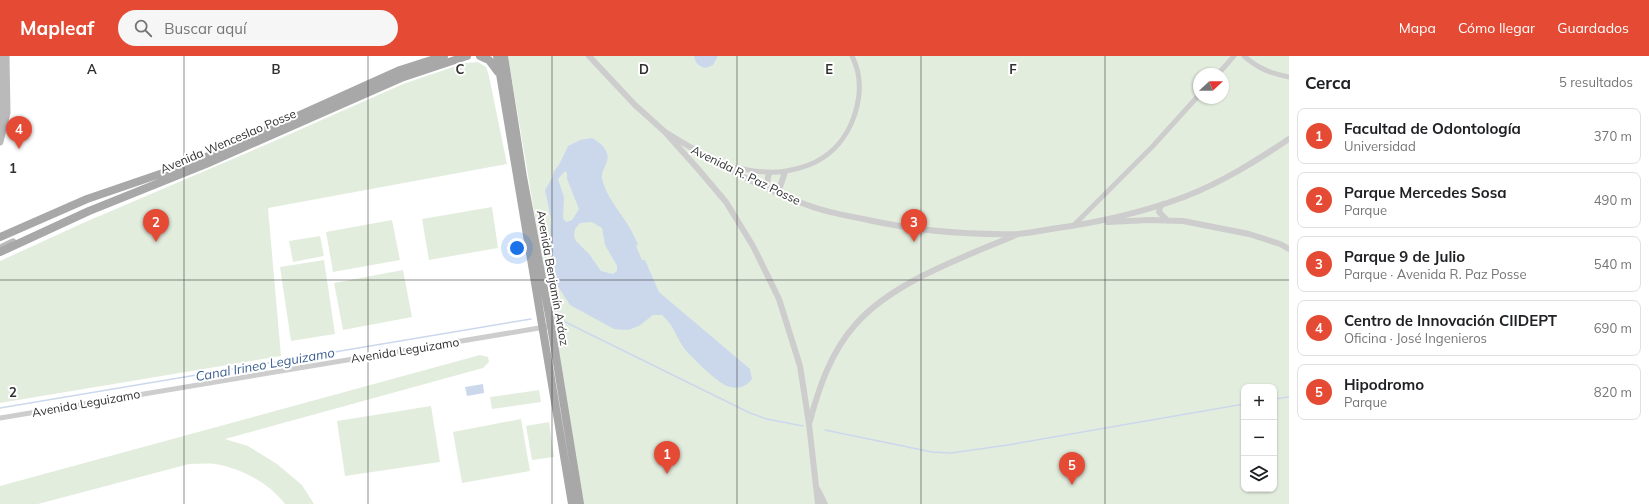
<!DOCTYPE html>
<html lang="es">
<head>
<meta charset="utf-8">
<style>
	:root { --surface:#fff; --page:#f6f6f6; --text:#202124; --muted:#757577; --line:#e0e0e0; --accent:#e54b34 }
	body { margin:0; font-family:Mulish,sans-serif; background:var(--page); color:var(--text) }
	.controls { position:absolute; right:12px; bottom:12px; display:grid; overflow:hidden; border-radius:8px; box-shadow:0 1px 3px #0004 }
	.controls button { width:36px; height:36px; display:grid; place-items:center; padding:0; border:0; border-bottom:1px solid var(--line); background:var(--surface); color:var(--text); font:20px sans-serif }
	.compass { position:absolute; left:1193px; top:12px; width:36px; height:36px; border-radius:50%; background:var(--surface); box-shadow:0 1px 3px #0004; rotate:68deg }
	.you { position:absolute; left:517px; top:192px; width:14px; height:14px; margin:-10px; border:3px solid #fff; border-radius:50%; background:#1a73e8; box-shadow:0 0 0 6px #1a73e833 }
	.badge { display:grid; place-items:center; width:26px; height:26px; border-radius:50%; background:var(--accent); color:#fff; font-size:13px; font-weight:700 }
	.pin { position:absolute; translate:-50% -33px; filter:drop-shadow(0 1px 2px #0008) }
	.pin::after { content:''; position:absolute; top:21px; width:14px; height:12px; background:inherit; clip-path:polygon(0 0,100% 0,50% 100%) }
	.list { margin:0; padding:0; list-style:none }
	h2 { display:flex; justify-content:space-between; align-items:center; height:52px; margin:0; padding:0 16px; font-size:17px }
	h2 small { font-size:13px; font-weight:400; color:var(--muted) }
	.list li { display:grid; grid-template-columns:26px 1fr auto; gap:12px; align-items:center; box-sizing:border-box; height:56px; margin:0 8px 8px; padding:0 8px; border:1px solid var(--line); border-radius:8px }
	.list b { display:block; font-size:15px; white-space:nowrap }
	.list p { margin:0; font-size:13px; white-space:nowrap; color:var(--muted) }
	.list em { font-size:13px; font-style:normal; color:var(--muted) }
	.icon { flex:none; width:22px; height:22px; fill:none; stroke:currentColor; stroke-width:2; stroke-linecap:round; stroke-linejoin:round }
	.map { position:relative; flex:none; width:1289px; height:448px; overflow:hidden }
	header { display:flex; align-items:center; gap:24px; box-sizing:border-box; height:56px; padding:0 20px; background:var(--accent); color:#fff }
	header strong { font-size:19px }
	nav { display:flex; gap:22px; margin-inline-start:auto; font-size:14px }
	.search { width:280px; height:36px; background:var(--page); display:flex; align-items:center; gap:10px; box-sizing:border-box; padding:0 14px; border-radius:22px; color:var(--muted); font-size:15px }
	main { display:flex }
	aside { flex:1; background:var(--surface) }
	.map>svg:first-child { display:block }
</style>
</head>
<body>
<header>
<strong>Mapleaf</strong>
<div class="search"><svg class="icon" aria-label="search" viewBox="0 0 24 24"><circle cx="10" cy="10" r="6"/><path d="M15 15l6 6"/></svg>Buscar aquí</div>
<nav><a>Mapa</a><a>Cómo llegar</a><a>Guardados</a></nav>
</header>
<main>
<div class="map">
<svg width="1289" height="448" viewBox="0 0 1289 448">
	<rect width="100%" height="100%" fill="#fff"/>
	<path fill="#e3edde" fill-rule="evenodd" d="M508,0H1289V448H583ZM1199,18H1223V42H1199ZM1244,331H1274V433H1244Z
		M478,6L486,11L489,20L507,108L268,152L281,300L0,347V205L83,167L256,93L403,28L465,7Z
		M492,151L498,192L429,204L422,163Z
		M392,164L400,204L333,216L326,176Z
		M320,180L324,200L293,206L289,185Z
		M324,204L335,278L291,285L280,211Z
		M403,214L412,261L343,274L334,227Z
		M480,299L488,301L489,306L483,312L225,383L248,390L277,408L302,429L314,448H285C269,427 241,412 215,408C207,407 198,408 189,408L38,448H0V430Z
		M539,334L541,346L492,353L490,341Z
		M431,350L440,406L345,420L337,365Z
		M521,363L530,415L462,427L453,376Z
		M549,366L554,401L532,404L526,370Z"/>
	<path fill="#cbd8ec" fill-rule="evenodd" d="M694,0H718L713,9L706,12C699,11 695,7 694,0Z
		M592,82C601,87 612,96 606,108C604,113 601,117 602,123C606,139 617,152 626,166C631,173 634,180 638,188L636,190L642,204H645L659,236L750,313L752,323C746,332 735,334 725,329C716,325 690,300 684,292C675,279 675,271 662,259H653L639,270L628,274L614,273L570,249L557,229L554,218L550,175L551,163L545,134L552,122L554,115L559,109L568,90L580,84ZM565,115L567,117V123L579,153L572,164L566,166L563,162L564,141L558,123ZM592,166L602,172L605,189L617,210V215L613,218L601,215L589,198L576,185L574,180L575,173L580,167Z
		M483,328L484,337L467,340L465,331Z"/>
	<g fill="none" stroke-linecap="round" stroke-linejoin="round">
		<path stroke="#cbd8ec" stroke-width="1.5" d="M553,260L750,357L767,363L803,370
			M1274,343L1289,341
			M0,352L531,263
			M825,374L932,396L951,397L1008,389L1244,348"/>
		<path stroke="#cdcdcd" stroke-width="5" d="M1244,0C1259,13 1270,17 1289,21
			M1218,18L1234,0
			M726,110C745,113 767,119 786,115C798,113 814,108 824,101C854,81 869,33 852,0
			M1073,170L1152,91L1199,39
			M0,362L551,270"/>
		<path stroke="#cdcdcd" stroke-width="6" d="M589,0L635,49L665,76L698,113L726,146L753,190L779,243L800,310L809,368L818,448
			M665,76C711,104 759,132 810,150C829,157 849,160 868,164C918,175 967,179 1018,178C1029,177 1040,175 1051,173C1096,167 1141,157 1184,141C1221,127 1256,105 1289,83
			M766,131L769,117
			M778,137L785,116
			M1163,148L1160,151L1159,156L1168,165
			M1108,166L1149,164L1183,165L1249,178L1280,188L1289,193
			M810,365C819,331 831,296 855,269C892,226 964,201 1016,179
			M818,434L825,448"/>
		<path stroke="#bababa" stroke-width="7" d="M0,68L3,42L1,0
			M0,86L7,57L6,0
			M0,192L13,186"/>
		<path stroke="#a8a8a8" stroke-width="8" d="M480,0L489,4L498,16
			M497,0L572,448
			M504,0L523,121L551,270L580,448
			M0,181L87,143L195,106L400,14L444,0
			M0,196L89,155L206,108L401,22L467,0"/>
	</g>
	<path fill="none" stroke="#303030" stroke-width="1" stroke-opacity="0.55" d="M184,0V448M368,0V448M552,0V448M737,0V448M921,0V448M1105,0V448M0,224H1289"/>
	<g text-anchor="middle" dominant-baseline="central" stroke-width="4" stroke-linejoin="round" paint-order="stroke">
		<g font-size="12" fill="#303030" stroke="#fff">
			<text transform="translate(228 85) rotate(-23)">Avenida Wenceslao Posse</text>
			<text transform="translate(746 119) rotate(26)">Avenida R. Paz Posse</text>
			<text transform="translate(553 222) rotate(80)">Avenida Benjamín Aráoz</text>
			<text transform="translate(405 294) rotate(-9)">Avenida Leguizamo</text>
			<text transform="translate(86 347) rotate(-10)">Avenida Leguizamo</text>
		</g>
		<g font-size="13" font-style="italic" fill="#3d6092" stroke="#fff">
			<text transform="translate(265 308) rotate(-10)">Canal Irineo Leguizamo</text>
		</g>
	</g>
	<g font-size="13" text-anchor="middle" font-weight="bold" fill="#303030" stroke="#fff" stroke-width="4" stroke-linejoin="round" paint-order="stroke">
		<text x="92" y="18">A</text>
		<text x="276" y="18">B</text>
		<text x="460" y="18">C</text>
		<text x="644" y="18">D</text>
		<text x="829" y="18">E</text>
		<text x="1013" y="18">F</text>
		<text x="13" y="117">1</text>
		<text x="13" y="341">2</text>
	</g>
</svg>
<div class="controls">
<button>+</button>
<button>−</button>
<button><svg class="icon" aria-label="layers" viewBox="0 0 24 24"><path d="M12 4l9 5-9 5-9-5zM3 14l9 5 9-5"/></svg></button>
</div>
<svg class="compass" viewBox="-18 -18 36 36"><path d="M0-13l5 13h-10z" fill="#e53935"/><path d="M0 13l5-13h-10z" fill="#757577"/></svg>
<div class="you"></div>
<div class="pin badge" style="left:667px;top:418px">1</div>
<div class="pin badge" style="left:156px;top:186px">2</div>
<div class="pin badge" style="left:914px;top:186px">3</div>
<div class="pin badge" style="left:19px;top:93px">4</div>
<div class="pin badge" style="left:1072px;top:429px">5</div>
</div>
<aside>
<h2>Cerca<small>5 resultados</small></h2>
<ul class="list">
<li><span class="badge">1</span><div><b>Facultad de Odontología</b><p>Universidad</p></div><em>370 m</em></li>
<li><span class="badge">2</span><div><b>Parque Mercedes Sosa</b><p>Parque</p></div><em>490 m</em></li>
<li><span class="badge">3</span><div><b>Parque 9 de Julio</b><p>Parque · Avenida R. Paz Posse</p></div><em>540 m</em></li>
<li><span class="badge">4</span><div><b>Centro de Innovación CIIDEPT</b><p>Oficina · José Ingenieros</p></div><em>690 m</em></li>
<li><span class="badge">5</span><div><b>Hipodromo</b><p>Parque</p></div><em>820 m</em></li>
</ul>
</aside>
</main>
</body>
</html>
